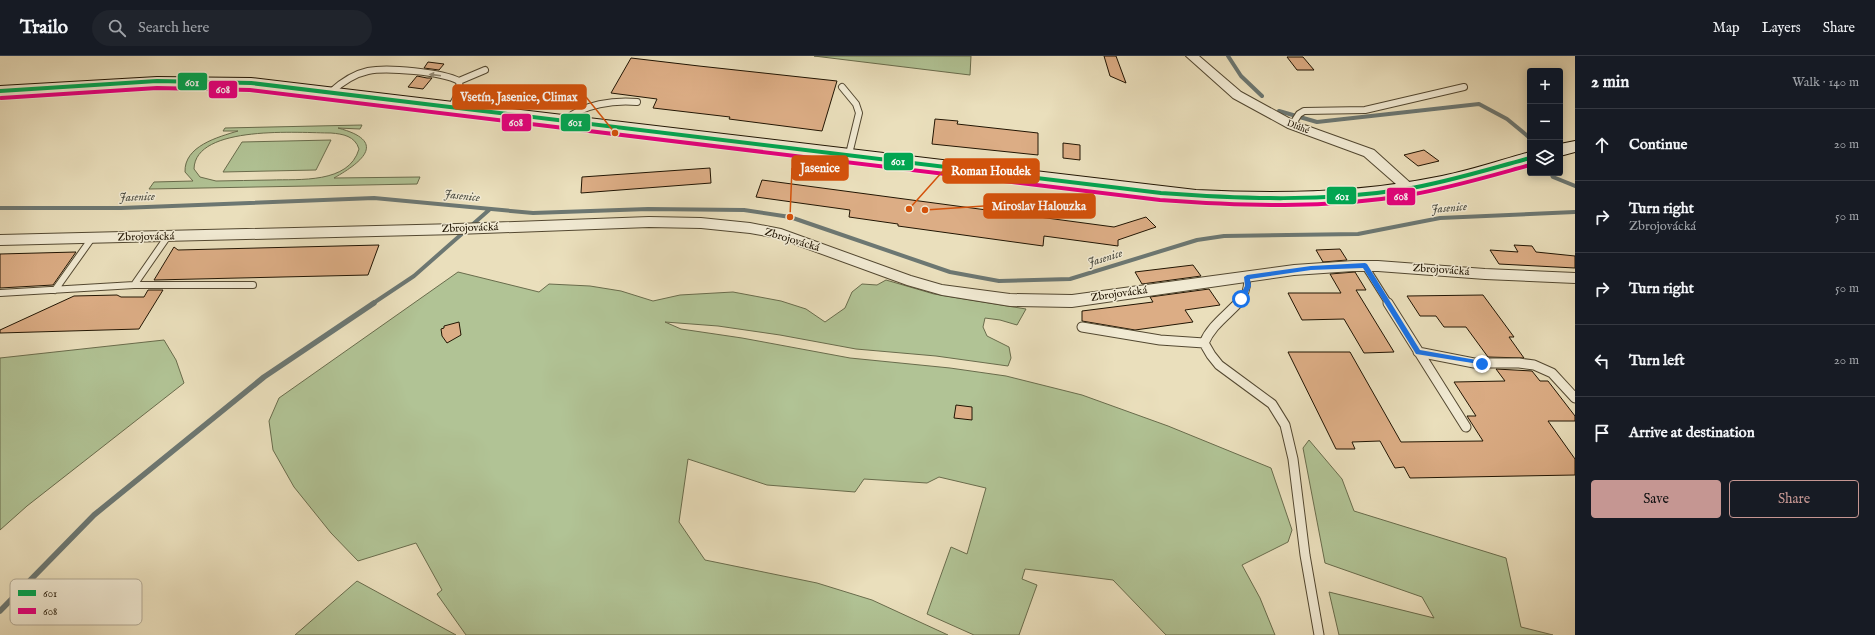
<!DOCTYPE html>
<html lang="en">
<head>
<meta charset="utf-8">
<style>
	:root { --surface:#171b24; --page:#20242c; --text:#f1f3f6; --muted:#9ea1a6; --line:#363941; --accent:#c59692 }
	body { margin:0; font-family:"IM FELL English",serif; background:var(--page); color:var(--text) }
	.controls { position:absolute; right:12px; top:12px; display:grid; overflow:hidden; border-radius:4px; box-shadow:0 2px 10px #0003 }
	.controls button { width:36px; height:36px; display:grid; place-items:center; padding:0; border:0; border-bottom:1px solid var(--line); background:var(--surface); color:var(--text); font:20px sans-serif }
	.stop { position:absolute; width:12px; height:12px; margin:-9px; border:3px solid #1a73e8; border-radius:50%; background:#fff }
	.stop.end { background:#1a73e8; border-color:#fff; box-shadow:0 1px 4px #0008 }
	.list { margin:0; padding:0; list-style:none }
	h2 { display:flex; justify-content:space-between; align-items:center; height:52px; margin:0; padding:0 16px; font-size:17px }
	h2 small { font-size:13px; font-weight:400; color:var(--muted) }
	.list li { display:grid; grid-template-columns:26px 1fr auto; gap:12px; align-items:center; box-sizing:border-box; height:72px; padding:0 16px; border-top:1px solid var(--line) }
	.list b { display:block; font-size:15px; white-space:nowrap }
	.list p { margin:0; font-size:13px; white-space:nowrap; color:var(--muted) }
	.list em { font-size:13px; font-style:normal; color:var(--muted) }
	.actions { display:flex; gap:8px; padding:12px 16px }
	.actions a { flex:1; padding:9px 0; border:1px solid var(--accent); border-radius:4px; text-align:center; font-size:14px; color:var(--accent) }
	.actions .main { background:var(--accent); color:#111 }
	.icon { flex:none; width:22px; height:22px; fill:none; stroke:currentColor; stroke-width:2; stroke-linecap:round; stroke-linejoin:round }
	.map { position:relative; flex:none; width:1575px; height:579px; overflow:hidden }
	header { display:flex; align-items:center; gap:24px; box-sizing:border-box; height:56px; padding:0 20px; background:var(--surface); border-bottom:1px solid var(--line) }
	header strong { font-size:19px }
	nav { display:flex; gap:22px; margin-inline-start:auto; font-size:14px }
	.search { width:280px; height:36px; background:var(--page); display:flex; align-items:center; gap:10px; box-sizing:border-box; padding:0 14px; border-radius:22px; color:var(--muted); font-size:15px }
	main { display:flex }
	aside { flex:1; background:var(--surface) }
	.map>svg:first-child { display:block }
</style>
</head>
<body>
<header>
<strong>Trailo</strong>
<div class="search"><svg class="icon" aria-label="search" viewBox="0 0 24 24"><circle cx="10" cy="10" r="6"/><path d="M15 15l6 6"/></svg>Search here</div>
<nav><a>Map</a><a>Layers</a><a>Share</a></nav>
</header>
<main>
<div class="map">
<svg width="1575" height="579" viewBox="0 0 1575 579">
	<rect width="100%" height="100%" fill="#eadfbc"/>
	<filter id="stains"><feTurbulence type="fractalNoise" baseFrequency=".005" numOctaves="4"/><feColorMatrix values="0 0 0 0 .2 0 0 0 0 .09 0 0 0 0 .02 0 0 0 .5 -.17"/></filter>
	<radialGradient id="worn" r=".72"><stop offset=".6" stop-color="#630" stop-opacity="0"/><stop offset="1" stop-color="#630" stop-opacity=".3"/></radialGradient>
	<path fill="#b1c395" stroke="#696c4c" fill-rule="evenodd" d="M814,0H971L970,19Z
		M362,69L360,73L338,72C387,85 364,105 334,122L420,121L417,128L149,133L154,126L193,125L185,116C184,90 218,81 238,75H223L225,72ZM331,77C343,78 355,80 359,93C349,128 299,123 271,124C253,124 234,125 216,125L200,121L194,113C195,68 301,77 331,77Z
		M331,84L316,114L223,116L242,86Z
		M458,216L539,236L549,228L590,230L621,235L653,245L680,239L733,236L781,245L806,253L825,266L845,252L852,236L862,228L877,229L886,224L934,238L1026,253L1017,269L1000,264L985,262L983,271L987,280L1009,291L1011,302L1008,310L936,300L856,293L780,279L718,270L665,266L681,273L742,282L850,302L950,312L1006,320L1082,339L1168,370L1271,412L1292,474L1288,486L1242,509L1260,542L1275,579H1166L1113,524L1025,513L1022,523L1037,529L1019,579H974L927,558L951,491L967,498L986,432L939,421L927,427L864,423L855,436L767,429L688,403L679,466L705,504L817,527L872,544L948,579H466L437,538L442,534L416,487L358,505L331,477L294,431L273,394L269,365L279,342Z
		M164,284L176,304L184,327L27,450L0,474V302Z
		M1309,384L1342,423L1354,455L1506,502L1521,571L1553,579H1339L1329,536L1434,562L1422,541L1325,507L1303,392Z
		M357,525L456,579H295Z"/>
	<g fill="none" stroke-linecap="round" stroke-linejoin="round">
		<path stroke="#6c7772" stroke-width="4" d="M1228,0L1241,20L1262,40
			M1279,55L1317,66L1479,48L1507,63L1530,82
			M1551,117L1553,121L1575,130
			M0,152H121L374,142L533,157L648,153L744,154L790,161L950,216L999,225L1070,223L1197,184L1224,180L1358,178L1440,162L1575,156
			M372,248L414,220L489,154"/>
		<path stroke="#6c7772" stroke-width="5.5" d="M0,555L94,459L264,321L374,247"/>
	</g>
	<path fill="#dcad85" stroke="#211503" d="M1104,0H1116L1126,27L1110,20Z
		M1287,1H1303L1314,14H1297Z
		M631,2L699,10L837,25L822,75L729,63L730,61L653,52L657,43L611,37Z
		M428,6L444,8L439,14L424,12Z
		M417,20L427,22H432L423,33L408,31Z
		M935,63L958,65L957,68L1038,77V99L932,88Z
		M1063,87L1080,89V104L1063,102Z
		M1424,94L1439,105L1418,110L1404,99Z
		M710,112L711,127L581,137L582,121Z
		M762,124L1114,171L1146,161L1156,171L1118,184V190L1044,180L1043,190L898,170V168L849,161L850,154L756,141Z
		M379,189L368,219L154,224L174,191L178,194Z
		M1514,189L1532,190L1536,196L1575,200V212L1499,208L1490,194L1518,196Z
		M1340,193L1347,204L1323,206L1316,194Z
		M76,196L53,229L0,232V198Z
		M1193,209L1201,220L1142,228L1135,216Z
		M1355,216L1366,234H1356L1394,296L1364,297L1344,263L1302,264L1288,237H1341L1330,218Z
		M1209,233L1220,249L1185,254L1193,266L1135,274L1082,265V255L1153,246L1150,241Z
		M148,234H163L139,273L0,277V274L74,240L117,239L121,241H144Z
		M1483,239L1514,281H1509L1524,302L1488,301L1466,271H1444L1436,260H1420L1407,240Z
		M459,266L461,279L447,287L442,280L441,273L444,272V270Z
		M1288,296H1350L1401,386L1483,385L1467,360H1476L1454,326L1505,325L1496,313L1532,315L1540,325H1548L1575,360V365H1548L1575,403V419L1410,422L1404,411L1395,412L1380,385L1352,386L1355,393H1336Z
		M956,349L972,351V364L954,362Z"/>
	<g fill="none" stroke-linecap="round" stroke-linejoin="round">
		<g stroke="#534831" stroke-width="8">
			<path id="lane-far1" d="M459,25L485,14
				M842,31L856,48L859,57L849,98
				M331,36C342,26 354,18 368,15C387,11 442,16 459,25L460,34L452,50
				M565,64C584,48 614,44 637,46
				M1292,69L1299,58L1304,55L1365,54L1464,31
				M168,180L134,229H253
				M1365,210L1389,248
				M55,234L92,182
				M0,237L134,229
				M1238,248C1245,239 1248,233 1247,221"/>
		</g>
		<g stroke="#534831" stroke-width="11">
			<path id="lane" d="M1238,247C1226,260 1211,270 1204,287L1211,299L1219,309L1272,348L1285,369L1293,403L1305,499L1319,579
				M1388,247L1466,371
				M1082,271L1160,284L1204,287
				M1418,296L1474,307H1519L1534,309L1552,317L1575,342"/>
		</g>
		<g stroke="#534831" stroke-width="2">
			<path id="street" d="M1186,0H1199L1241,36L1296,66L1374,94L1416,132L1414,135H1404L1364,100L1288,72L1233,42Z
				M649,161L701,162L750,167L781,173L911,220L942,229L1010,238L1072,239L1294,209L1353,205H1378L1485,213L1575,217V227L1485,223L1378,215H1353L1294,219L1072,251L1010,250L942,239L907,229L778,182L750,177L701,172L649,171L457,178L0,189V179L457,168Z"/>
		</g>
		<g stroke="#211503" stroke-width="2">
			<path id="secondary" d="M157,21L251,22L1196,134C1279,138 1361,137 1442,120C1472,114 1501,104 1530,96V108C1489,119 1448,132 1406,139C1325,152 1243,150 1161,143L251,32L157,30L0,40V30Z
				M1575,85V96L1560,100V88Z"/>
		</g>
		<use href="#lane-far1" stroke="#f1ead3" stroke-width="6"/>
		<use href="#lane" stroke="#f1ead3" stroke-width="9"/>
		<use href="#street" fill="#f1ead3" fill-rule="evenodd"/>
		<use href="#secondary" fill="#f1ead3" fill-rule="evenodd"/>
		<g stroke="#f1ead3" stroke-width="6">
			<path id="bus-1" d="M0,35L157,25L251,27L1161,137C1242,143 1325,146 1406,133C1448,126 1489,113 1530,102"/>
		</g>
		<g stroke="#f1ead3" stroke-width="6">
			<path id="bus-2" d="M1,42L157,32L250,34L1160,144C1243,150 1326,153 1409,139C1450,132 1490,120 1530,109"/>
		</g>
		<use href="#bus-1" stroke="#00a651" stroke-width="4"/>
		<use href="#bus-2" stroke="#e5007d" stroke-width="4"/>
	</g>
	<defs><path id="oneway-solid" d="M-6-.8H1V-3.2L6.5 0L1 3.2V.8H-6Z"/></defs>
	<use fill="#938a75" href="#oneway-solid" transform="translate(435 19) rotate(-173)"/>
	<path fill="#1a73e8" d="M1365,207L1367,208L1420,294L1482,305L1486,308L1485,309L1416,298L1363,212L1311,214L1250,223L1251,230L1244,245L1238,243L1245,230L1244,221L1247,219L1311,210Z"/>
	<g text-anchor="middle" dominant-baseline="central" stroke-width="3" stroke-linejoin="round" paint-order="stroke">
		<g font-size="9" fill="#211503" stroke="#f1ead3">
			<text transform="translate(1298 71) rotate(22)">Dlúhé</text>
		</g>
		<g font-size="11" fill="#211503" stroke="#f1ead3">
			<text transform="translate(470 172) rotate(-2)">Zbrojovácká</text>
			<text transform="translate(146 181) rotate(-1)">Zbrojovácká</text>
			<text transform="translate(792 184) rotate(17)">Zbrojovácká</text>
			<text transform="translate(1441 214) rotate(4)">Zbrojovácká</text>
			<text transform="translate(1119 238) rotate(-8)">Zbrojovácká</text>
		</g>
		<g font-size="12" font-style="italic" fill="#4d4e44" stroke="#f1ead3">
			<text transform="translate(462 140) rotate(6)">Jasenice</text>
			<text transform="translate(137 141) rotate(-2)">Jasenice</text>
			<text transform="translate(1449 152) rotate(-5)">Jasenice</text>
			<text transform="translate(1105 202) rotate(-17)">Jasenice</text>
		</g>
	</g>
	<rect x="10" y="523" width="132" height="46" rx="6" fill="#f1ead3" stroke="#b3aa95" stroke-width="1"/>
	<rect x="18" y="534" width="18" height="6" fill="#00a651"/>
	<rect x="18" y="552" width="18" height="6" fill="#e5007d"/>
	<g font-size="11" fill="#211503">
		<text x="43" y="541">601</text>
		<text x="43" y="559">608</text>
	</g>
	<path fill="none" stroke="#d4520b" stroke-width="1.5" d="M615 77L586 41M790 161L792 112M909 153L943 115M925 154L984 150"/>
	<g fill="#d4520b" stroke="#f1ead3" stroke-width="1.5">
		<circle cx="615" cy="77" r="4"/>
		<circle cx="790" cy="161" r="4"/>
		<circle cx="909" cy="153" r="4"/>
		<circle cx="925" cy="154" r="4"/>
	</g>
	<g fill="#d4520b" stroke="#d4520b" stroke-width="1.5">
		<rect x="453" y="29" width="133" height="24" rx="4"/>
		<rect x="792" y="100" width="56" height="24" rx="4"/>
		<rect x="943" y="103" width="96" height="24" rx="4"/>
		<rect x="984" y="138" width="111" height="24" rx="4"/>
	</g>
	<g font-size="12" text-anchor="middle" font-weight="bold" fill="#fff">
		<text x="519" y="45">Vsetín, Jasenice, Climax</text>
		<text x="820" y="116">Jasenice</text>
		<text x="991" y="119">Roman Houdek</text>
		<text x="1039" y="154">Miroslav Halouzka</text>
	</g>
	<g stroke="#f1ead3" stroke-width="1.5">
		<rect x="177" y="16" width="31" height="19" rx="4" fill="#00a651"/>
		<rect x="208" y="24" width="30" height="19" rx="4" fill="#e5007d"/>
		<rect x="501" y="57" width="31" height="19" rx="4" fill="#e5007d"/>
		<rect x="560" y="57" width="31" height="19" rx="4" fill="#00a651"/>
		<rect x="883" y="96" width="31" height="19" rx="4" fill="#00a651"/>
		<rect x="1326" y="130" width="31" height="19" rx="4" fill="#00a651"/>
		<rect x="1386" y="131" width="30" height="19" rx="4" fill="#e5007d"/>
	</g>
	<g font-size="11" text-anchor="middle" font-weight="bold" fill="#fff">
		<text x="192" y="30">601</text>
		<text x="223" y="37">608</text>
		<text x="516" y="70">608</text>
		<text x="575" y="70">601</text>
		<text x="898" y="109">601</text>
		<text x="1342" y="144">601</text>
		<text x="1401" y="144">608</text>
	</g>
	<rect width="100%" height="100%" filter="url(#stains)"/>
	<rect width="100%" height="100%" fill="url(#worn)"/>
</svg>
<div class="controls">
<button>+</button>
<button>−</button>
<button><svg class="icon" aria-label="layers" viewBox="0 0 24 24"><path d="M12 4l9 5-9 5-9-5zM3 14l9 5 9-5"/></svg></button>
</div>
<div class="stop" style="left:1241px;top:243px"></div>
<div class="stop end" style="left:1482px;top:308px"></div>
</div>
<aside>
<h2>2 min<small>Walk · 140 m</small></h2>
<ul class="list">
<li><svg class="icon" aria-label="ahead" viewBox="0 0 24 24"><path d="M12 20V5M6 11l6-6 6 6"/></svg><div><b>Continue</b></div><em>20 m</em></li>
<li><svg class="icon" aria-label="right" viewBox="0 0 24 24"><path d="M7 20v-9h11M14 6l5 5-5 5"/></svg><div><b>Turn right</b><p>Zbrojovácká</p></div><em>50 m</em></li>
<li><svg class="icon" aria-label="right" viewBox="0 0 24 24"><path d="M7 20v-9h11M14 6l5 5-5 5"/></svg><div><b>Turn right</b></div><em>50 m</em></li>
<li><svg class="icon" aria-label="left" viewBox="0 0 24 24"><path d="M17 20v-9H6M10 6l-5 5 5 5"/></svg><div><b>Turn left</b></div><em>20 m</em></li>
<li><svg class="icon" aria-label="arrive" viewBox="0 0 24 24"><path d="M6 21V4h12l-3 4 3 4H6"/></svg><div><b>Arrive at destination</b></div></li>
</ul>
<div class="actions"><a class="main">Save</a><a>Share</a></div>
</aside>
</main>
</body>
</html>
